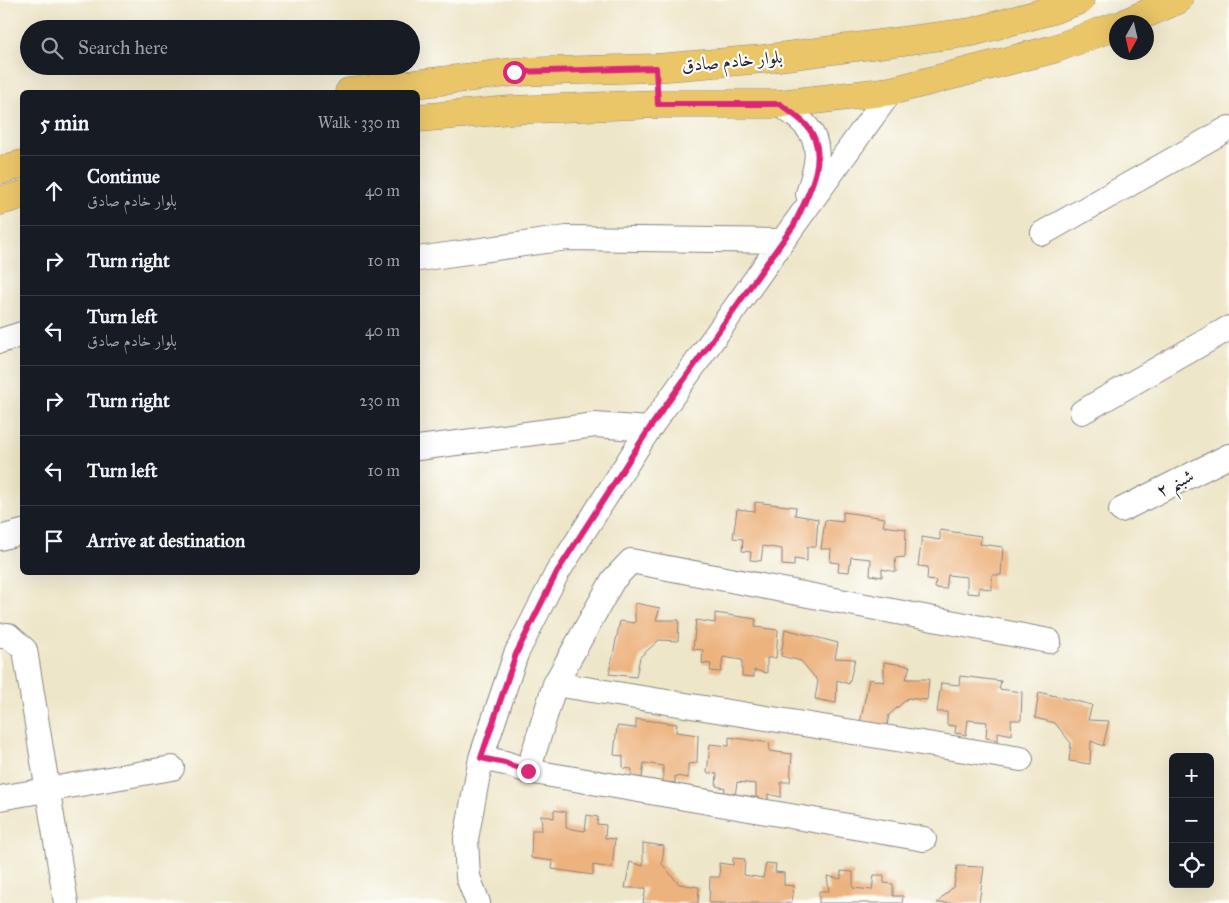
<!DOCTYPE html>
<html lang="en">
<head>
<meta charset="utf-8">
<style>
	:root { --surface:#171b24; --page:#20242c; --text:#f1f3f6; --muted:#9ea1a6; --line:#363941 }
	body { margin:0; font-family:"IM FELL Great Primer",Amiri,serif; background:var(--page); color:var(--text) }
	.controls { position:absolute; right:15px; bottom:15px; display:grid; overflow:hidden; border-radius:8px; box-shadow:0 5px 20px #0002 }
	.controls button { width:45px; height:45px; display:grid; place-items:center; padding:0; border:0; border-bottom:1px solid var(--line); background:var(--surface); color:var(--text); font:25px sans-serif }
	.compass { position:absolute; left:1109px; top:15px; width:45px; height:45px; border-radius:50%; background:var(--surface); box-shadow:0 5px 20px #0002; rotate:188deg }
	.stop { position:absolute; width:15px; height:15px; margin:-11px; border:4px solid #db2777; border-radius:50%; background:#fff }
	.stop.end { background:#db2777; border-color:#fff; box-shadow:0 1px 5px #0008 }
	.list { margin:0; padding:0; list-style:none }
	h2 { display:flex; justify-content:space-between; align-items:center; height:65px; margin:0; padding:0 20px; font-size:21px }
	h2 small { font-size:16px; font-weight:400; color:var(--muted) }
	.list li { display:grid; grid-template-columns:32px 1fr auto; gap:15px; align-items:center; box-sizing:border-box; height:70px; padding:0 20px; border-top:1px solid var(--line) }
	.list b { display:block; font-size:19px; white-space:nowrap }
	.list p { margin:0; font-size:16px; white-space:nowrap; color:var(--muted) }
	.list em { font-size:16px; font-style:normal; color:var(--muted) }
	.icon { flex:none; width:28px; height:28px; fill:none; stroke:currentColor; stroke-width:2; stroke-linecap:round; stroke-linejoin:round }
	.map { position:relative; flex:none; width:1229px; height:903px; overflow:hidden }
	.search { position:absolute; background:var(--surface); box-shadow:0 5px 20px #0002; left:20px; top:20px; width:400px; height:55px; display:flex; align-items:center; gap:12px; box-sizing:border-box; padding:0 18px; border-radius:28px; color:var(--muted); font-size:19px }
	.panel { position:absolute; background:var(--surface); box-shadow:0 5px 20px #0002; left:20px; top:90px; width:400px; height:485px; border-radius:8px }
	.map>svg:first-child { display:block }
</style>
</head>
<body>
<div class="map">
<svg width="1229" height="903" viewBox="0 0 1229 903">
	<rect width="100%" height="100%" fill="#fdfcf7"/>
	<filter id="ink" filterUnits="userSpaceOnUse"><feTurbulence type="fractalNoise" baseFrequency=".02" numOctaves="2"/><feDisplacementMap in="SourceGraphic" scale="10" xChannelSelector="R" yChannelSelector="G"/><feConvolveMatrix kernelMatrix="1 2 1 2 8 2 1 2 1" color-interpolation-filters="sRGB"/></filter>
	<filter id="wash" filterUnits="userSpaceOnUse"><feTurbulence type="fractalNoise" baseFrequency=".0096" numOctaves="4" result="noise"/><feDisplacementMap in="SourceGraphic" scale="20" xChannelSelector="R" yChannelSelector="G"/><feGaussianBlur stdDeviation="1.12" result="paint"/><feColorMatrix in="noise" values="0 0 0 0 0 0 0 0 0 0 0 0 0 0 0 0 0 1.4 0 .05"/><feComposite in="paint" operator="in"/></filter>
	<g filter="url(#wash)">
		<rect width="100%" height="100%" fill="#eee6c9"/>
		<g id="blocks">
			<path fill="#edb37f" d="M755,502L796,507L795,515L818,519L816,547H807V561L794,559V566L782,565V549L763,546L761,561L750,560L751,552L742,551L743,539L733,538L737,509L755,511Z
				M843,512L885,518L883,526L906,529L905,557L895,558L896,572L882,569V577L870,575L871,559L851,557L849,572L838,571L839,563L830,562L831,549H821L825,520L843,522Z
				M940,530L981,536L980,544L1003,547L1001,575H992V590L979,587V594L967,593V577L948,575L946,589L935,588L936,581L927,580L928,567L918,566L922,537L940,540Z
				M635,603L660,608L656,620H679L678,641L659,640L640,657L636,677L609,674L620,621L635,623Z
				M715,613L756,619L755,627L778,630L776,658H767V673L754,670V677L742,676V660L723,657L721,672L710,671L711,664L702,663L703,650L693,649L696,620L715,623Z
				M785,629L838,643L835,658L855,659L849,684L837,680L836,703L815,699L818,681L801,661L781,656Z
				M884,662L910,666L906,679H929L927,700L908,698L889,715L885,736L858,733L869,679L884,682Z
				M960,676L1001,681L999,689L1022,692L1021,720H1011L1012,735L998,732V740L986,738L987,722L968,720L966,735L955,733L956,726L947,725V712H937L941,683L959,685Z
				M1039,692L1092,705L1088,720L1109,721L1103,746L1091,741L1090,764L1069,761L1071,743L1055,723L1035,718Z
				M636,719L677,724L676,732L698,735L697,763L688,764V778L675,776V783L663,782V766L644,763L642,778L631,777L632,769L623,768V756L614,755L617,726L636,728Z
				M729,737L770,743L769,751L792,754L790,782H781V797L768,794V801L756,800V784L737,782L735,796L724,795L725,788L716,786L717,774L707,773L710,744L729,746Z
				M554,810L566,812V828L585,831L587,815L598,817L597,824L606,825L605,838L615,839L612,868L593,865V875L552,869L553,861L531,858L532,830H542L541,815L554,818Z
				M643,843L664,846L662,864L679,884L699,887L698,903H643L646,888H625L630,862L643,866Z
				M733,858L745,859L744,875L763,878L766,863L776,864L775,872L784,873V885L794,886L792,903H709L710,877H720L719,863L733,865Z
				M957,866L984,867L979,903H937L954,886Z
				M841,871L853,872V888L872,890L874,875H884V883L893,884V896H903L902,903H819V891H829L827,876L841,879Z"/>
		</g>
	</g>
	<g filter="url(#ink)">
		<use href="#blocks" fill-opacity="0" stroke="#888482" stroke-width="1"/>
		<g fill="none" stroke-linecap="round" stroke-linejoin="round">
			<g stroke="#888482" stroke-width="26">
				<path id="minor" d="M780,104C789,111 800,118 807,127C824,147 815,171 808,194
					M1043,233L1229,128
					M418,259L567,238L782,241
					M0,341L22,334
					M1082,412L1229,328
					M418,448L595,425L649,429
					M1121,510L1229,456
					M0,538L22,532
					M0,636L8,635L25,650L66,903
					M555,684L1021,759
					M481,758L505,763L528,771L924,839
					M528,771L555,684L613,580L631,561L1049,641
					M0,798L172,768
					M478,903L468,877L466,839L481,758L516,654L557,573L649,429L794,225L891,91"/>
			</g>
			<g stroke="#888482" stroke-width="29">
				<path id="major" d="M1127,22L1178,0
					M349,92L515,72L656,68L763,59L972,32L1049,11L1080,0
					M418,118L511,110L658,104H780L891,91L1054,49L1116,26
					M0,170L22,164
					M0,201L22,195"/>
			</g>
			<use href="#minor" stroke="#fff" stroke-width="24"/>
			<use href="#major" stroke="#ebc669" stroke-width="28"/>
		</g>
	</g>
	<g fill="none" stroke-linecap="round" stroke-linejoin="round" filter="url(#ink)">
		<path stroke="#db2777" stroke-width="6" d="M514,72L656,68L658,104H780C789,111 800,118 807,126C832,155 807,197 794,225L649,429L557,572L516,654L481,758L505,763L528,771"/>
	</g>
	<g text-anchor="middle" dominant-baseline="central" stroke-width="4.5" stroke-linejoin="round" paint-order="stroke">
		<g font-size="18" fill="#22223b" stroke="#fdfcf7">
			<text transform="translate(732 61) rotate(-5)">بلوار خادم صادق</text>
			<text transform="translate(1175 483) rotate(-27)">شبنم ٢</text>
		</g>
	</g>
</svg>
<div class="controls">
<button>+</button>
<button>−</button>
<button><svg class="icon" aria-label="locate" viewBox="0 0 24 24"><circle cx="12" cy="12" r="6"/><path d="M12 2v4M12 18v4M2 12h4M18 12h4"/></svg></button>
</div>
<svg class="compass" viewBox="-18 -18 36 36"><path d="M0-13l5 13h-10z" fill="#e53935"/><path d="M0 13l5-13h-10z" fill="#9ea1a6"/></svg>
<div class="stop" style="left:514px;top:72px"></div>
<div class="stop end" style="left:528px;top:771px"></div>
<div class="search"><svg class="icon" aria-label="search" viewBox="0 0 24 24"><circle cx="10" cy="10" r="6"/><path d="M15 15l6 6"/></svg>Search here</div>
<section class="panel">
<h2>5 min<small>Walk · 330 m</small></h2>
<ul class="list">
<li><svg class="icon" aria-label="ahead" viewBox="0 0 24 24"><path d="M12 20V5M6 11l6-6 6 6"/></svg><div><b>Continue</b><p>بلوار خادم صادق</p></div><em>40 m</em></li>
<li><svg class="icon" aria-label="right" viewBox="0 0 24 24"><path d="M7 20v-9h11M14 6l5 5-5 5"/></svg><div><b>Turn right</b></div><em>10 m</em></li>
<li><svg class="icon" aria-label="left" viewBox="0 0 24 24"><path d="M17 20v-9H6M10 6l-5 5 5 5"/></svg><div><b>Turn left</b><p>بلوار خادم صادق</p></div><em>40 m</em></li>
<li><svg class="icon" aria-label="right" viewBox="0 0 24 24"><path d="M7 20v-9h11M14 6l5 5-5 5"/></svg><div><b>Turn right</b></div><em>230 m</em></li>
<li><svg class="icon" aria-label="left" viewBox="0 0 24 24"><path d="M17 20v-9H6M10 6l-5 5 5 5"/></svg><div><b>Turn left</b></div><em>10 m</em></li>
<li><svg class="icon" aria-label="arrive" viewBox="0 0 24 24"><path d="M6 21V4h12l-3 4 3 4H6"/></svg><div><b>Arrive at destination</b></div></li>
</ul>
</section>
</div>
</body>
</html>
